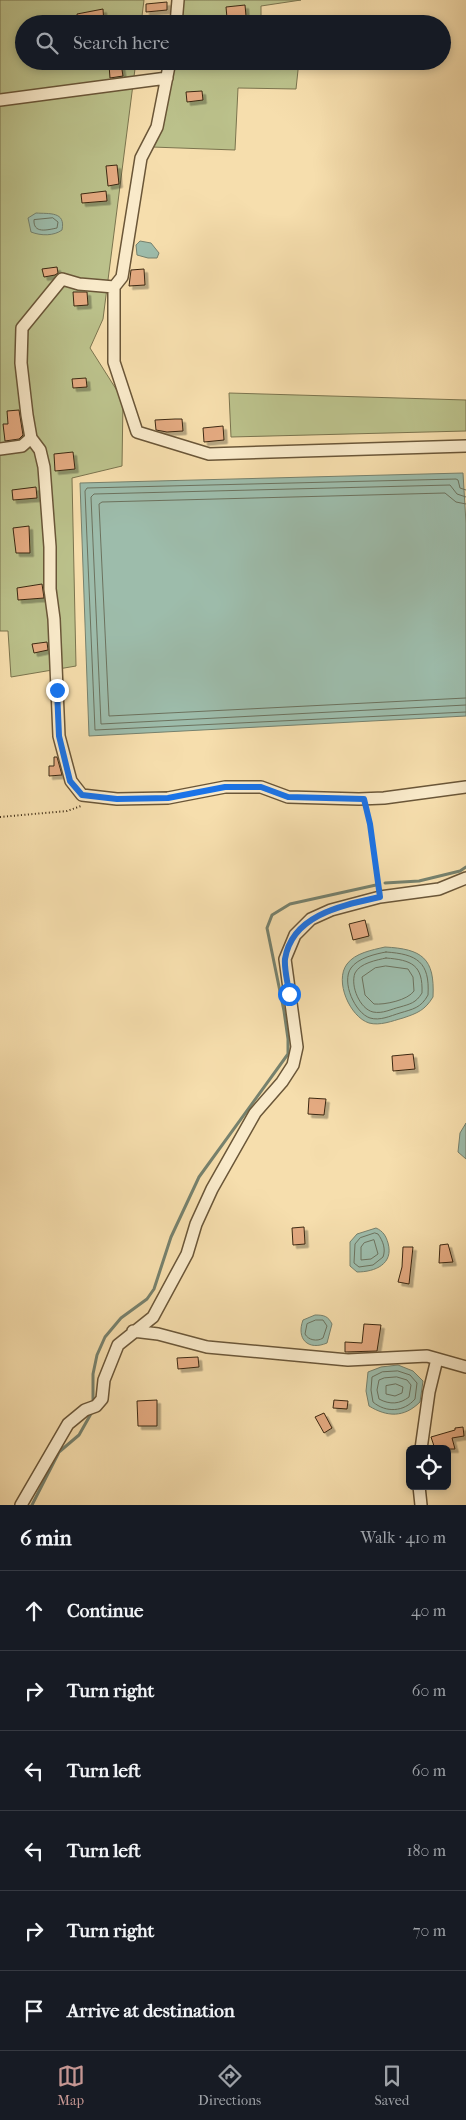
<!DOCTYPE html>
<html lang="en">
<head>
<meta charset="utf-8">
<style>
	:root { --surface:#171b24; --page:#242831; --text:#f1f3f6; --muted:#9ea1a6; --line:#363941; --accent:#c59692 }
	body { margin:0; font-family:"IM FELL French Canon",serif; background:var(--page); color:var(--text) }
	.controls { position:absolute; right:15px; bottom:15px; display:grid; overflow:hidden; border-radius:8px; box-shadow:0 2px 8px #0003 }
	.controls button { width:45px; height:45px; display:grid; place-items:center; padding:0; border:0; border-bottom:1px solid var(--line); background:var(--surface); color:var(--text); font:25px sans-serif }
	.stop { position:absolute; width:15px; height:15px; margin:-11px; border:4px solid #1a73e8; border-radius:50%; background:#fff }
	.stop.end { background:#1a73e8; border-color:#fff; box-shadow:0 1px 5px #0008 }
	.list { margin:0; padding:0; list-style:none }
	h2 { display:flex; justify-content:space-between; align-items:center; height:65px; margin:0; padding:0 20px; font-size:21px }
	h2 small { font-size:16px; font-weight:400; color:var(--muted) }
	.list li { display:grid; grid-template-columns:32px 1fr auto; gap:15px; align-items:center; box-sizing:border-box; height:80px; padding:0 20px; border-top:1px solid var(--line) }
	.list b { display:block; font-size:19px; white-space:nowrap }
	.list em { font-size:16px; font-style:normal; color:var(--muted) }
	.icon { flex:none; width:28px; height:28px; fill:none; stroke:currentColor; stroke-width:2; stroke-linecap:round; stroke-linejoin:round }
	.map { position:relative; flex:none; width:466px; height:1505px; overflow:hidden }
	.search { position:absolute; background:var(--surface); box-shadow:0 2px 8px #0003; left:15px; right:15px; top:15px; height:55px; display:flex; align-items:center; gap:12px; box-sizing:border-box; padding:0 18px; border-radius:28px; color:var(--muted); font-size:19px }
	.sheet { height:545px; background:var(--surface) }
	nav { display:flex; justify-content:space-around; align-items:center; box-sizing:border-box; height:70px; border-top:1px solid var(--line); background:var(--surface); font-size:14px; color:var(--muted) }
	nav a { display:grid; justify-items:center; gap:2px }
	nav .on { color:var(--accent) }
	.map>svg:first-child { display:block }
</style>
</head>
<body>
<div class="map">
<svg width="466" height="1505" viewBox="0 0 466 1505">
	<defs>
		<filter id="shadow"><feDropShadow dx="3.5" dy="3.5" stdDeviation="0" flood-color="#0004"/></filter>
	</defs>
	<rect width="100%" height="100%" fill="#f6dead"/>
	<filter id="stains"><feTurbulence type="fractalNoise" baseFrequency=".004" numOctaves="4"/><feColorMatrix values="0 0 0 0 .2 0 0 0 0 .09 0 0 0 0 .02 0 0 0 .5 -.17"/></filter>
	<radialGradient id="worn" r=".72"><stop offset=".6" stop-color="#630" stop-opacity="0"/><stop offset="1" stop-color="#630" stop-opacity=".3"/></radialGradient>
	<path fill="#bbc18b" stroke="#7b744e" d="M0,0H144L141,24H24V61H136L103,319L90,348L123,400L122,466L72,478L76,666L11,677L8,631H0Z
		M180,0H301L261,6V24H175Z
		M168,61H299L296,89L238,88L235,150L152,147Z
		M229,393L466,400V431L231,437Z"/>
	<path fill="#9dbcab" stroke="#76816d" d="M36,213C49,214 66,211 62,230C54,236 41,236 31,232L28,218Z
		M140,241L151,243L159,253L157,258H148L137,255L136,245Z
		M463,473L466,523V716L89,736L80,483Z
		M385,947C422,949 435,958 433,997C425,1010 418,1013 403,1018C392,1021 380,1026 369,1023C350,1017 334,981 347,964C355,953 372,950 385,947Z
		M466,1123V1159L458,1152L460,1133Z
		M376,1228C383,1231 386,1236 388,1243C394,1264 375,1272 357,1272L350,1266V1242L357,1234Z
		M315,1315C324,1315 328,1316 332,1324L327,1343C308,1351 296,1339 303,1320Z
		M398,1365L413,1371L423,1381L420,1402C404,1418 387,1417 369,1406L366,1391L368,1372L381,1367Z"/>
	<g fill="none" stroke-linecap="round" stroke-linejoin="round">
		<path stroke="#6c725e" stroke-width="1" d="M53,218L58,222L57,228C47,230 33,234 34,220Z
			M466,490L460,488L458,480L456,479L87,488L85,491L95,730L466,712
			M466,497L457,494L450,485L94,494L91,497L101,724L466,705
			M466,504L456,502L445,493L102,502L99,504L109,716L466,698
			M386,952C417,954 430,962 428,995C421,1008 413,1009 400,1013C390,1016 380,1021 370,1018C355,1013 341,982 351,968C358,958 375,954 386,952Z
			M386,958C412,960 423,965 422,993C416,1003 410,1004 400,1007C391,1009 383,1014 373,1012C360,1009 350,986 355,973C360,963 377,960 386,958Z
			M386,966L408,969L413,977L414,991C408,1000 385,1005 374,1004L365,995L362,977L375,968Z
			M375,1233L378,1234C383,1241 386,1249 383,1257L373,1265L359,1267L354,1263L355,1244L360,1238Z
			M374,1240L378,1254L371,1259L361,1260V1247L364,1243Z
			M316,1320H323L327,1326L323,1338C317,1342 308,1340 305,1334L307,1324Z
			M398,1371L410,1375L417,1383L415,1399C404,1412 386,1413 373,1402L371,1390L372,1377L382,1372Z
			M397,1377L407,1380L411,1385L409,1397C400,1404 390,1405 379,1399L377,1390L379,1380L384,1378Z
			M396,1384L403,1387L402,1393L395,1396L386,1394V1386Z"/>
		<path stroke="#76816d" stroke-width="3" d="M385,883L419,881L460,871L466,867
			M93,1401V1374L97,1355L105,1337L121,1318L147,1299L154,1289L171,1237L199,1177L288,1054V1039L284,1011L267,928L272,915L290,904L376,885
			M32,1505L59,1452L79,1435L92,1412"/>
	</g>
	<path fill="#e4aa81" stroke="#3b2811" filter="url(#shadow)" d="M167,2V10L146,12V4Z
		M245,5L246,16L227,18L226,7Z
		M103,9L104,24H78L77,14Z
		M121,64L123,76L110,78L109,65Z
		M202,91L203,100L187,102L186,92Z
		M117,165L119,184L108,186L106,166Z
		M106,191L107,201L82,203L81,194Z
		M57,267L58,273L55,275L44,277L42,269Z
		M144,269L145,285L129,286L131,270Z
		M73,292H87L88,305L74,306Z
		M86,378L87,387L73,388L72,379Z
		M19,410L23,435L19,439L5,441L3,424H8L7,411Z
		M175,419H182L183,431L167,432L156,430L155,420Z
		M223,426L224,440L204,442L203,428Z
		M73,452L75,469L55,471L54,454Z
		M36,487L37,498L13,500L12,490Z
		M29,526L30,553H16L13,528Z
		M42,584L44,598L18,600L17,588Z
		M47,642L48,650L34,653L32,644Z
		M54,757H57L62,775L49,776V766H54Z
		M365,920L369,936L353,940L349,924Z
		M413,1054L415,1069L393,1071L392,1056Z
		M309,1098L326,1099L324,1115L308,1114Z
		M304,1227L305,1244L293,1245L292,1228Z
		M448,1244L453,1262L439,1263L440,1245Z
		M403,1247H413L409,1284L398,1282L402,1267Z
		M364,1324L381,1325L377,1351L345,1352V1342L362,1343Z
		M198,1357L199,1367L178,1369L177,1358Z
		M157,1400V1426H138L137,1401Z
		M334,1400L348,1401L347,1409L333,1408Z
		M324,1413L332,1428L324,1433L315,1417Z
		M463,1427L464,1436L452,1438L455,1449H435L431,1437L455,1430V1428Z"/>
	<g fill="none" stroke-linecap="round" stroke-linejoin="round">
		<g stroke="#6a5638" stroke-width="14">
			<path id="minor" d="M176,24L178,0
				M0,100L167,78
				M114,287V362L137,432L209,454L466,446
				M31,438L40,450L44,467L50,547V589L54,619L59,736L71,781L82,795L117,799L168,798L225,787H261L288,797L359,799L384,798L466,787
				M0,449L22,446L31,438L27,415L21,363L22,328L62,279L79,284L114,287L122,277L141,158L157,127L170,61
				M133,1331L158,1334L207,1347L348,1360L427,1356L466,1367
				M421,1449L429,1392L437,1359
				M419,1486L421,1505
				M21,1505L68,1424L85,1410L96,1406L102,1399L104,1380L118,1345L153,1317L187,1254L196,1224L212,1189L255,1113L282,1082L293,1065L297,1047L285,959L295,935L311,919L331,910L380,897L439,889L466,878"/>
		</g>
		<path stroke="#3b2811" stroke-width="2" stroke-dasharray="1 2.5" stroke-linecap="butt" d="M366,810L380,887
			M0,817L67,811L81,806"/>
		<use href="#minor" stroke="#f9eaca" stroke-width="11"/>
	</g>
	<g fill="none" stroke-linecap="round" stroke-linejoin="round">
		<path stroke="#1a73e8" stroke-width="6" d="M57,690L59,736L70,781L82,795L117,799L168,798L225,787H261L288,797L364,799L370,824L380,897C344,905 292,914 285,959C284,969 288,983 289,994"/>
	</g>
	<rect width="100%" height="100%" filter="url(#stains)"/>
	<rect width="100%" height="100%" fill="url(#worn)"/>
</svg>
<div class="controls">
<button><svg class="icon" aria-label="locate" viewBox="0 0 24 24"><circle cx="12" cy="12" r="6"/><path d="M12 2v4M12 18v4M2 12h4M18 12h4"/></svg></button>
</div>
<div class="stop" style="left:289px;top:994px"></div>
<div class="stop end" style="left:57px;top:690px"></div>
<div class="search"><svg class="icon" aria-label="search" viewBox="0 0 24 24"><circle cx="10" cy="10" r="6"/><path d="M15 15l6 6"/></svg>Search here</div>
</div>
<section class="sheet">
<h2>6 min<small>Walk · 410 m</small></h2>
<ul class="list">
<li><svg class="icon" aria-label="ahead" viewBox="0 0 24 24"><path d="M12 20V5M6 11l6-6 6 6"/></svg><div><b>Continue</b></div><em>40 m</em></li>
<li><svg class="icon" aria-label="right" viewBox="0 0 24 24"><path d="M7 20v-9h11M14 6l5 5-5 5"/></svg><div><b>Turn right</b></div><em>60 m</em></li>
<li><svg class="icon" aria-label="left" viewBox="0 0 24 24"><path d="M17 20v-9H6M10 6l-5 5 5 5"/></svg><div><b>Turn left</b></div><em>60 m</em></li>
<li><svg class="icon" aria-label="left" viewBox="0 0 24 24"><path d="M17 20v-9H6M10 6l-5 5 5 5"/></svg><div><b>Turn left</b></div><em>180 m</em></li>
<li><svg class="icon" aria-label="right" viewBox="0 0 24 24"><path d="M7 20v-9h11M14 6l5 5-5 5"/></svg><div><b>Turn right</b></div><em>70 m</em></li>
<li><svg class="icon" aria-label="arrive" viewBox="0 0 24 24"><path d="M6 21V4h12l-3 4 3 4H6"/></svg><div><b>Arrive at destination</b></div></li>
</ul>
</section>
<nav>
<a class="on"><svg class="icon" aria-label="map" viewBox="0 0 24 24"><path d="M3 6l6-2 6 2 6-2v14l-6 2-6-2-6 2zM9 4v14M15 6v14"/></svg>Map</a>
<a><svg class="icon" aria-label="directions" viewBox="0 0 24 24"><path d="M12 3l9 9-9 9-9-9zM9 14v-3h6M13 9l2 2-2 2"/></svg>Directions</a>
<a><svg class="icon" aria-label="saved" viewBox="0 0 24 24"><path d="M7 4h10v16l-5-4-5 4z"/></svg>Saved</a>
</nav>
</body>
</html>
